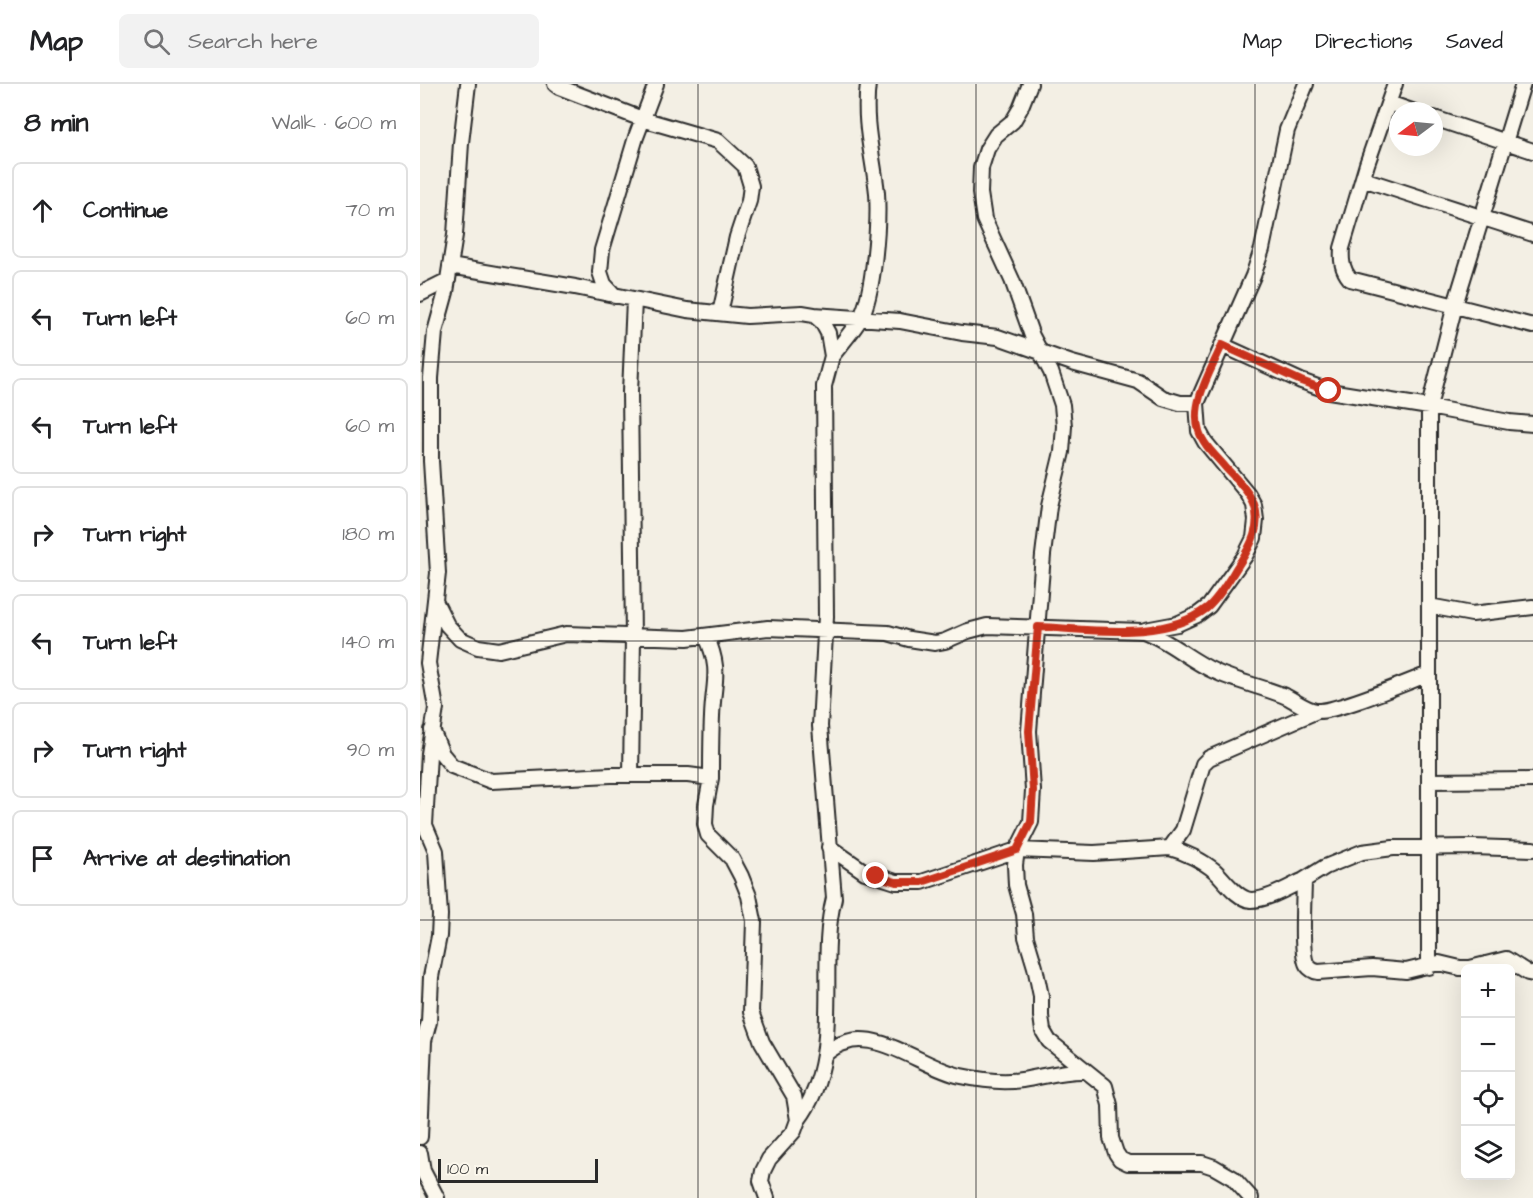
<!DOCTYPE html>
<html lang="en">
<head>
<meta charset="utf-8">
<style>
	:root { --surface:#fff; --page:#f2f2f2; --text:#202124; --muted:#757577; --line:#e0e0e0 }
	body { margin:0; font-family:"Architects Daughter",sans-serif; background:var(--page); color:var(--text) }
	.controls { position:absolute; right:18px; bottom:18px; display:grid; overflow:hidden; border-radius:9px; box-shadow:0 6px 24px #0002 }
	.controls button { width:54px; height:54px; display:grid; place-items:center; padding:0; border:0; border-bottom:2px solid var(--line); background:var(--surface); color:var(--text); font:30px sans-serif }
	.compass { position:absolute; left:969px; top:18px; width:54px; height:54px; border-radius:50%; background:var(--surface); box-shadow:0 6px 24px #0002; rotate:254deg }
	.scale { position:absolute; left:18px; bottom:15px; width:160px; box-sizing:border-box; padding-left:6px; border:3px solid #2b2b2b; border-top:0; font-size:16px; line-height:21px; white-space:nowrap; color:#2b2b2b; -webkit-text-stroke:4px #fbf7ec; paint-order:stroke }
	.stop { position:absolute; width:18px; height:18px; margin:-14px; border:4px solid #c8321e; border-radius:50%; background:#fff }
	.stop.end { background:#c8321e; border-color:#fff; box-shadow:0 2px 6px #0008 }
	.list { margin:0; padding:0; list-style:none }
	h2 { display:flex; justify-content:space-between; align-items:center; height:78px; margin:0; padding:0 24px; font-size:26px }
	h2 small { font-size:20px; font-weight:400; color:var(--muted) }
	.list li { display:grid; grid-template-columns:39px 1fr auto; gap:18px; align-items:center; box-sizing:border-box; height:96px; margin:0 12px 12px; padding:0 12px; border:2px solid var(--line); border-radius:9px }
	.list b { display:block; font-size:22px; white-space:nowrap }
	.list em { font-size:20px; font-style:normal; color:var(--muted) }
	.icon { flex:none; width:33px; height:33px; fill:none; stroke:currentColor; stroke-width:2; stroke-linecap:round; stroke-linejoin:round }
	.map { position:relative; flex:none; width:1113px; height:1114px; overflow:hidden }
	header { display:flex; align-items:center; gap:36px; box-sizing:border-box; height:84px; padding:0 30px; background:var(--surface); border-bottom:2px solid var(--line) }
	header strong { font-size:28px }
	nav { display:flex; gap:33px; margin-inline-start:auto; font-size:21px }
	.search { width:420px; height:54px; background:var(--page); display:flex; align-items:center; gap:15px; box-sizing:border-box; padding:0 21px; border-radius:9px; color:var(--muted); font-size:22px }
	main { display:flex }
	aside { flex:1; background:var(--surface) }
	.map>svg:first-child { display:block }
</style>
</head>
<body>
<header>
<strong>Map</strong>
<div class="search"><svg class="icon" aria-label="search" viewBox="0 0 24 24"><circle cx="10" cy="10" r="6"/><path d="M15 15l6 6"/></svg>Search here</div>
<nav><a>Map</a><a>Directions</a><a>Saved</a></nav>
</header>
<main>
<aside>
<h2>8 min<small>Walk · 600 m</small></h2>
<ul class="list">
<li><svg class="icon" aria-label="ahead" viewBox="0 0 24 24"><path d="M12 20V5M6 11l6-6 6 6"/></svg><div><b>Continue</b></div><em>70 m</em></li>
<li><svg class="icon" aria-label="left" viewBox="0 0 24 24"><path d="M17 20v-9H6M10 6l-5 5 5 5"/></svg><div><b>Turn left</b></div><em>60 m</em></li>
<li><svg class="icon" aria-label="left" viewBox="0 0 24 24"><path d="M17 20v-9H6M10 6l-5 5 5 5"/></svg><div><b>Turn left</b></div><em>60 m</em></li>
<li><svg class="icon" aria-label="right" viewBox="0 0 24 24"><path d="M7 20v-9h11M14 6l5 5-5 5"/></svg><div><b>Turn right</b></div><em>180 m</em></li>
<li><svg class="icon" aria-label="left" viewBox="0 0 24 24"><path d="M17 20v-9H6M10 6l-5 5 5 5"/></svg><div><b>Turn left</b></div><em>140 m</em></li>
<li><svg class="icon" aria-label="right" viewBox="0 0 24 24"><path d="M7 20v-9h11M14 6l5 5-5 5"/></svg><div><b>Turn right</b></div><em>90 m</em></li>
<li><svg class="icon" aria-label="arrive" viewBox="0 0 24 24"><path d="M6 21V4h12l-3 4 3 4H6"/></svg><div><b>Arrive at destination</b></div></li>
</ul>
</aside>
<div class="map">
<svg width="1113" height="1114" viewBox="0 0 1113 1114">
	<rect width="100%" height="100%" fill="#f3efe4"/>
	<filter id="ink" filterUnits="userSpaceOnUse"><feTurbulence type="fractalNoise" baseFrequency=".0167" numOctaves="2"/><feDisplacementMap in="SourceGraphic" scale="12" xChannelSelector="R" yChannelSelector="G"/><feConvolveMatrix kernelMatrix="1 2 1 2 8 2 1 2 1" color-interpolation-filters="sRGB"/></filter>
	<g filter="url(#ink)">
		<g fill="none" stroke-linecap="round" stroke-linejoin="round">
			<g stroke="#2b2b2b" stroke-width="18">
				<path id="minor" d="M135,0L139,3L222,35L298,57L325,82L331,102L329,117L317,153L300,229
					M610,0L600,25L593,37L576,51L567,65L561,84L560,109L564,135L592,196L612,252L631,288L642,321L644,342L642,368L629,422L623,471L609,647L613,706L611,738L597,766L595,781L596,801L604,830L606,853L615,883L621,912V932L623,947L629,957L685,1002L690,1021L691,1054L696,1069L700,1075L708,1079H782L794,1083L813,1094L831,1114
					M975,0L947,80L922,164C921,177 922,185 930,195L1113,242
					M969,19L992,27
					M1014,34L1113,67
					M943,95L1113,150
					M30,182L155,203L267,226L327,232L382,229L394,231L402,238L408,249L412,272L404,302L406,532L400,642L414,814C396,885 426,973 378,1036
					M0,210L28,196
					M195,212L184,200L180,188L182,166L216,53L236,0
					M394,231L480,237L542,249L578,253L652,279L718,297L743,314L760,319H777
					M802,261L881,297L909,307L1009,323L1089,338L1113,340
					M412,272C421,260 432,248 440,235C454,211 459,138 457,109C453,70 443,40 448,0
					M16,519L27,541L40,555L58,563L79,566L146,550L267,554L348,544L468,549L489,555L515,559L525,557L548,547L567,542L723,547C749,556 769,576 794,587C817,598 844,603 867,613C877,618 885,625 896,627C915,629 987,598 1009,590
					M1009,522L1052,530L1113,523
					M725,546L757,540L777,531L789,522L825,472L834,454L836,436L834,421L828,410L785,358L779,347L777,319L833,192L842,165L867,46L886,0
					M286,552C302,587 293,598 292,633C291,654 291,674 291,694
					M12,646L22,670L32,682L71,697L191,691H268L291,694L286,721L285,740L288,751L312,775L321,792L329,812L334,837L331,928L342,958L374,1012L378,1036L374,1047L349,1075L343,1087L341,1097L347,1114
					M211,691L213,553L210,308L214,216
					M1009,697L1113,696
					M409,763L445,788L476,798H502L597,766L674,769L750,764C765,768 783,777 795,787C805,796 817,815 831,816C848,816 869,803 884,796
					M750,764L763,746L783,680L789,674L897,627
					M1113,765L1053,763L973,764L942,768L905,783L884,796C884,813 880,869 887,881C890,885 893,887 898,888L952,884L986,887L1019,879L1040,884H1050L1086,875L1108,889L1113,890
					M1009,883V323L1035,221L1103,0
					M404,971C410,966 416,961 424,959C460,945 505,985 541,992C560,996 583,999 602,996C623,993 643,986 666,987
					M0,1053L4,957L9,938L11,893L19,852L20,831L16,767L5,741L9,670L16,624L8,579L18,489L11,377V294L15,248L26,208L35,151L41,59L48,0
					M0,1069L3,1087L17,1114"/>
			</g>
			<use href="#minor" stroke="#fbf7ec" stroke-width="14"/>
		</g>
	</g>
	<g fill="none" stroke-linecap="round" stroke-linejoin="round" filter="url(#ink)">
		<path stroke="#c8321e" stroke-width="8" d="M456,792L476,798H502L597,766L611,738L613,706L609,647L618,543C669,545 744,558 787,524C800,513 810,494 819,480C831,462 842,442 834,420C828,406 816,395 806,384C797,373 783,361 779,347C770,319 791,287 802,261L881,297L909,307"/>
	</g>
	<path fill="none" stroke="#2b2b2b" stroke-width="1.5" stroke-opacity="0.55" d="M278,0V1114M556,0V1114M835,0V1114M0,278H1113M0,557H1113M0,836H1113"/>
</svg>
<div class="controls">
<button>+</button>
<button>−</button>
<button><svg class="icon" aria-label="locate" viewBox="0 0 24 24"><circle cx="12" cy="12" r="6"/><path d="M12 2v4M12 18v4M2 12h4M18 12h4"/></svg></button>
<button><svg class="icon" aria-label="layers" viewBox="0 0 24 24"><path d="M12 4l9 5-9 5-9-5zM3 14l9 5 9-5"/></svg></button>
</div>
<svg class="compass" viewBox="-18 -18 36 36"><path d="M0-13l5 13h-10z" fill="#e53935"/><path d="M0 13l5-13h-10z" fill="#757577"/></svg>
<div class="scale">100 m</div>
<div class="stop" style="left:909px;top:307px"></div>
<div class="stop end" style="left:456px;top:792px"></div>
</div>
</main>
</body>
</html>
